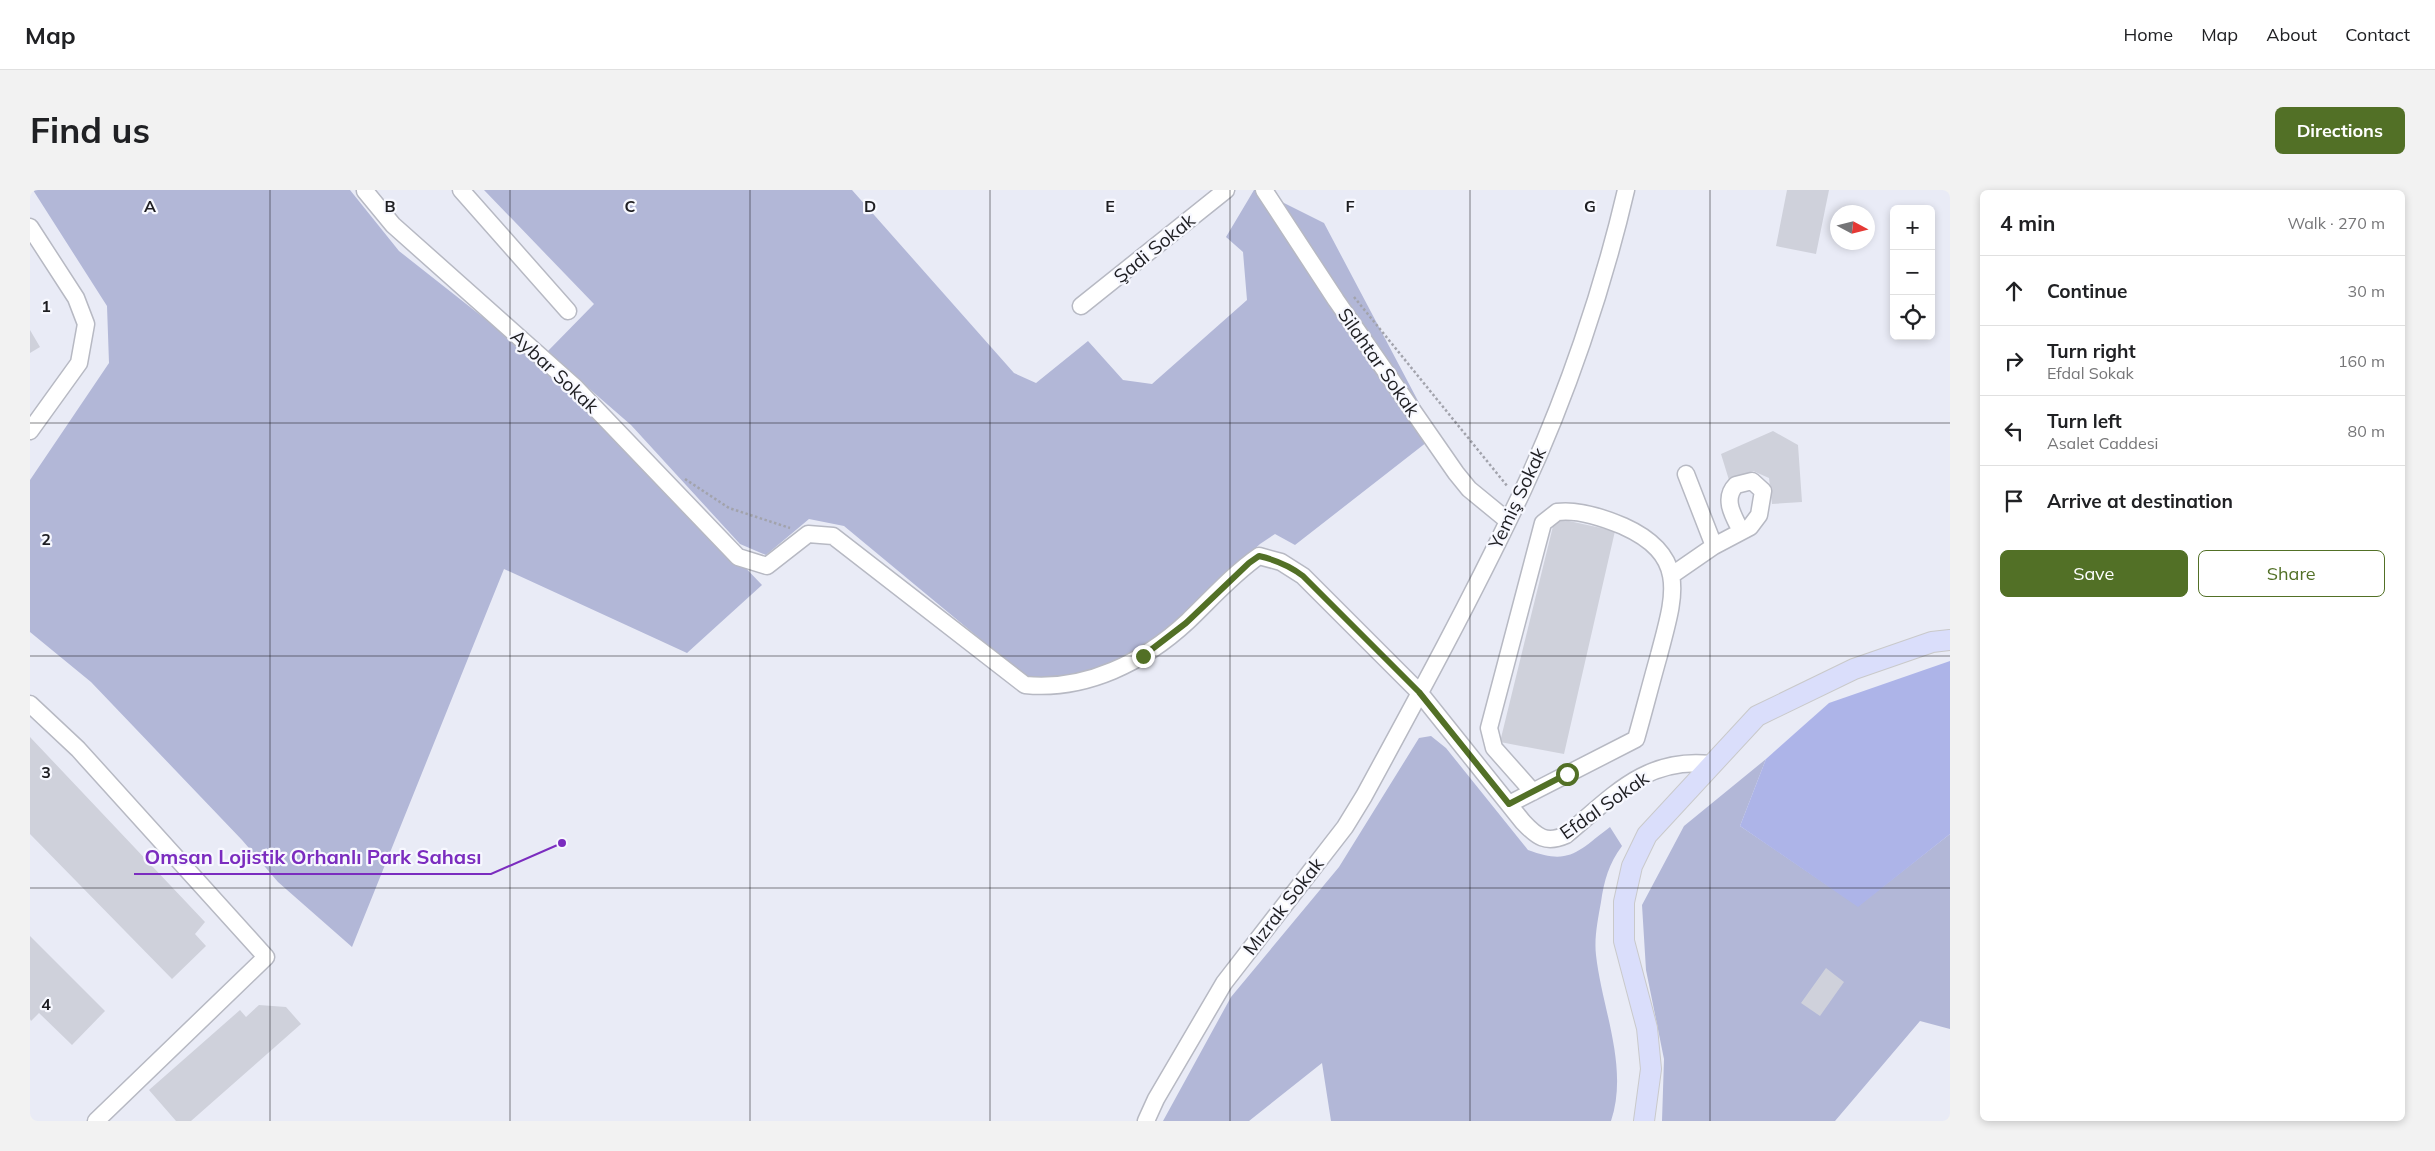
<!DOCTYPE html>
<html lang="en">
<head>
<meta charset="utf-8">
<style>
	:root { --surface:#fff; --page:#f2f2f2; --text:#202124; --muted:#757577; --line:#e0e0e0; --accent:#527026 }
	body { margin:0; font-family:Mulish,sans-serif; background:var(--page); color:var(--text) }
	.controls { position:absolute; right:15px; top:15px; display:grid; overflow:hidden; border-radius:8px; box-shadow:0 2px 8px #0003 }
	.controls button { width:45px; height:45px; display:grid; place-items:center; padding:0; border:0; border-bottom:1px solid var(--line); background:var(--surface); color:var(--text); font:25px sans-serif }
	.compass { position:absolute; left:1800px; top:15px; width:45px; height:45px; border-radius:50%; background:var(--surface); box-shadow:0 2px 8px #0003; rotate:97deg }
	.stop { position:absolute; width:15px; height:15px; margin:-11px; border:4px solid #527026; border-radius:50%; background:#fff }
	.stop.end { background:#527026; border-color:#fff; box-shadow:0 1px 5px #0008 }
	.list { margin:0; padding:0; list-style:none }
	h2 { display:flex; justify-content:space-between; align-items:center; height:65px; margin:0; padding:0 20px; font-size:21px }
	h2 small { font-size:16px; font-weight:400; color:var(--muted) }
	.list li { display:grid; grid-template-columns:32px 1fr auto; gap:15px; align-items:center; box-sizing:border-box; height:70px; padding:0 20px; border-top:1px solid var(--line) }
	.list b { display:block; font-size:19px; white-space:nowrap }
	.list p { margin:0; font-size:16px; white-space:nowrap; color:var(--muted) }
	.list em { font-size:16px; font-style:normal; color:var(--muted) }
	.actions { display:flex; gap:10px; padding:15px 20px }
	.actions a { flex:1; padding:11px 0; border:1px solid var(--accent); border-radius:8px; text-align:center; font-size:18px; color:var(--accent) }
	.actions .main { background:var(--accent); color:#fff }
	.icon { flex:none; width:28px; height:28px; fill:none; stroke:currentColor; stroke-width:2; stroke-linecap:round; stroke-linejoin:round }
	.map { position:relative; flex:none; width:1920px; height:931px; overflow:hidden; border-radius:8px }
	header { display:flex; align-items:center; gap:30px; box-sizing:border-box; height:70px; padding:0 25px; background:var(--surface); border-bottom:1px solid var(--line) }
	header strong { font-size:24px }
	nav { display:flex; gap:28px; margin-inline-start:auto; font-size:18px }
	.intro { display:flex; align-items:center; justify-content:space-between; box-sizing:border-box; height:120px; padding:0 30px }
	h1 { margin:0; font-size:35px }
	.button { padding:12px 22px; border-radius:8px; background:var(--accent); color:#fff; font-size:18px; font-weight:700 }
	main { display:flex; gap:30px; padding:0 30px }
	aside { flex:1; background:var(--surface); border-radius:8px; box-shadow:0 2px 8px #0003 }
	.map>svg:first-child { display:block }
</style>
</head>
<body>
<header>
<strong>Map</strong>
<nav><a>Home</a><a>Map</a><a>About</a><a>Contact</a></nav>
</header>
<div class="intro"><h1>Find us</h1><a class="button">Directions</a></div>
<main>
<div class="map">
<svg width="1920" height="931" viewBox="0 0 1920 931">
	<rect width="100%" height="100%" fill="#e9ebf6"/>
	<path fill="#b2b7d7" d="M3,0H320L369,61L543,198L732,395L657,463L474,379L322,757L248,692L212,650L61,492L0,442V290L79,173L77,116Z
		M454,0H822L984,183L1006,193L1058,151L1093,190L1122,194L1217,110L1213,62L1196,47L1224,0H1228L1294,33L1406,245L1265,355L1245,344L1230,354L1115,459L1071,480L1019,490L996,487L814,336L779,329L736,365L710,354L601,235L517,162L564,114Z
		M1401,546L1416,558L1498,660C1540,676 1548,661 1580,637L1592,656C1579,673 1574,691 1571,712C1568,729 1564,748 1566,765C1572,819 1599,877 1581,931H1301L1292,873L1219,931H1133L1201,807L1309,677L1389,548Z
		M1736,569L1710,636L1828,716L1920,644V839L1890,831L1805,931H1632L1634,869L1616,780L1612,715L1654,636Z"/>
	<path fill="#adb4e8" d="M1920,471V644L1828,717L1710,636L1736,569L1799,513Z"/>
	<path fill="#cfd1db" d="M1757,0H1799L1786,64L1746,56Z
		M0,140L10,157L0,163Z
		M1743,241L1768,255L1772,312L1742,314L1739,288L1723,281L1699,290L1691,264Z
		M1525,328L1585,341L1534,564L1470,552Z
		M0,547L175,732L165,744L176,756L142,789L0,644Z
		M0,746L75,821L42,855L9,823L1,831L0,829Z
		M1796,778L1814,792L1790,826L1771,813Z
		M229,815L256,817L271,834L161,931H146L119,900L210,820L216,827Z"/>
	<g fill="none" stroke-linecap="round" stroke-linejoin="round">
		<g stroke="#b7b9c3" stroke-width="19">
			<path id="minor" d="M431,0L538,121
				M1234,0L1306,110L1426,283L1439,299L1478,331
				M335,1L363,35L545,197L708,367L737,376L778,344L803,346L995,495C1056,501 1114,472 1158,431C1181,409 1203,384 1229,366L1251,372L1273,386L1389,502L1493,632C1507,647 1516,654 1536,645C1582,607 1615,567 1680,574
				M0,37L46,108L56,134L49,173L0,241
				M1051,116L1196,0
				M1656,284L1684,356
				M1642,385L1684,356L1720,337L1729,325L1733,301L1722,291L1706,295C1692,309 1704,327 1711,341
				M0,514L48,559L236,767L66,931
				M1479,614L1606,549C1614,521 1621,493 1629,465C1644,407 1660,366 1593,336C1574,328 1548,319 1527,322L1513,333L1459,538L1464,558L1503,602
				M1116,931L1126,909L1194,793L1315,637L1334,606C1389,505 1444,404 1493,300C1536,208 1573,99 1596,0"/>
		</g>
		<g stroke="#c9c9ca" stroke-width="22">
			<path id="major" d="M1614,931L1621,879L1617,838L1594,751V712L1602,676L1617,645L1727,526L1824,479L1902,452L1920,450"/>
		</g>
		<path stroke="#a2a3ac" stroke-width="2.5" stroke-dasharray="2.5 2.5" stroke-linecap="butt" d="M1324,107L1478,297
			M655,289L699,318L760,338"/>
		<use href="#minor" stroke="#fff" stroke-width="16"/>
		<use href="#major" stroke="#dadefb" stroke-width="20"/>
	</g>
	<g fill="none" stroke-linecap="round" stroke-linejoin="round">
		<path stroke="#527026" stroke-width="6" d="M1113,466L1156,433L1219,373L1229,366C1246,370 1259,375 1273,386L1389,502L1479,614L1537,584"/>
	</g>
	<path fill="none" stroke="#1e1e22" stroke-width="1" stroke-opacity="0.55" d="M240,0V931M480,0V931M720,0V931M960,0V931M1200,0V931M1440,0V931M1680,0V931M0,233H1920M0,466H1920M0,698H1920"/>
	<g text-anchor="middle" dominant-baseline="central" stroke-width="4.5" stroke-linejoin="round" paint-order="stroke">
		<g font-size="19" fill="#1e1e22" stroke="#f7f8ff">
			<text transform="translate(1124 58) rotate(-39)">Şadi Sokak</text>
			<text transform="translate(1349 172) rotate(55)">Silahtar Sokak</text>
			<text transform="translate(525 181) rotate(43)">Aybar Sokak</text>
			<text transform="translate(1487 308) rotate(-65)">Yemiş Sokak</text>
			<text transform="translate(1574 615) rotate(-35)">Efdal Sokak</text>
			<text transform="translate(1253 716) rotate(-52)">Mızrak Sokak</text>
		</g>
	</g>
	<g font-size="16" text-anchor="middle" font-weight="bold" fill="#1e1e22" stroke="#f7f8ff" stroke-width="4.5" stroke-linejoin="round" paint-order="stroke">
		<text x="120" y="22">A</text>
		<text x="360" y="22">B</text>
		<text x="600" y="22">C</text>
		<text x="840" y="22">D</text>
		<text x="1080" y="22">E</text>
		<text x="1320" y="22">F</text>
		<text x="1560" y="22">G</text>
		<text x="16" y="122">1</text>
		<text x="16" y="355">2</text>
		<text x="16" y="588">3</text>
		<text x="16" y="820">4</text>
	</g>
	<path fill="none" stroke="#7b2cbf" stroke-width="2" d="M532 653L461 684H104"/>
	<circle fill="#7b2cbf" stroke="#f7f8ff" stroke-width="2" cx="532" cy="653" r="5"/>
	<g font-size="20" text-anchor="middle" font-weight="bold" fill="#7b2cbf" stroke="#f7f8ff" stroke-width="4.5" stroke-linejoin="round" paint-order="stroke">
		<text x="283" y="674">Omsan Lojistik Orhanlı Park Sahası</text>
	</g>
</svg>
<div class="controls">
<button>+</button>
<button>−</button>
<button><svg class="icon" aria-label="locate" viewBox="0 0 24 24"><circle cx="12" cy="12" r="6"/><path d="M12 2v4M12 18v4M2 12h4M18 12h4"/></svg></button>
</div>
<svg class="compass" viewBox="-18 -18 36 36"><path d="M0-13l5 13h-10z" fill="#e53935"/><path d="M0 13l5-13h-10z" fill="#757577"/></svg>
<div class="stop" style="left:1537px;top:584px"></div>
<div class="stop end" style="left:1113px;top:466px"></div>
</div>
<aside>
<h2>4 min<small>Walk · 270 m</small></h2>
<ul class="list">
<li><svg class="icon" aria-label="ahead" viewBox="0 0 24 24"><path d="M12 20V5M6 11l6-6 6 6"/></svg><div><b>Continue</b></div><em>30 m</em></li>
<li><svg class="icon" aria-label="right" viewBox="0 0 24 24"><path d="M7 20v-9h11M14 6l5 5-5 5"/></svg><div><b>Turn right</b><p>Efdal Sokak</p></div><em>160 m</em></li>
<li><svg class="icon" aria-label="left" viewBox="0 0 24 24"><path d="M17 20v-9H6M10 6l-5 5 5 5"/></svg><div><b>Turn left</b><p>Asalet Caddesi</p></div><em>80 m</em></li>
<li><svg class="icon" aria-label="arrive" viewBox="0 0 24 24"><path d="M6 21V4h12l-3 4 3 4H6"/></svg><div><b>Arrive at destination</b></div></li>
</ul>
<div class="actions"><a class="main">Save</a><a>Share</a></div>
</aside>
</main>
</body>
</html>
